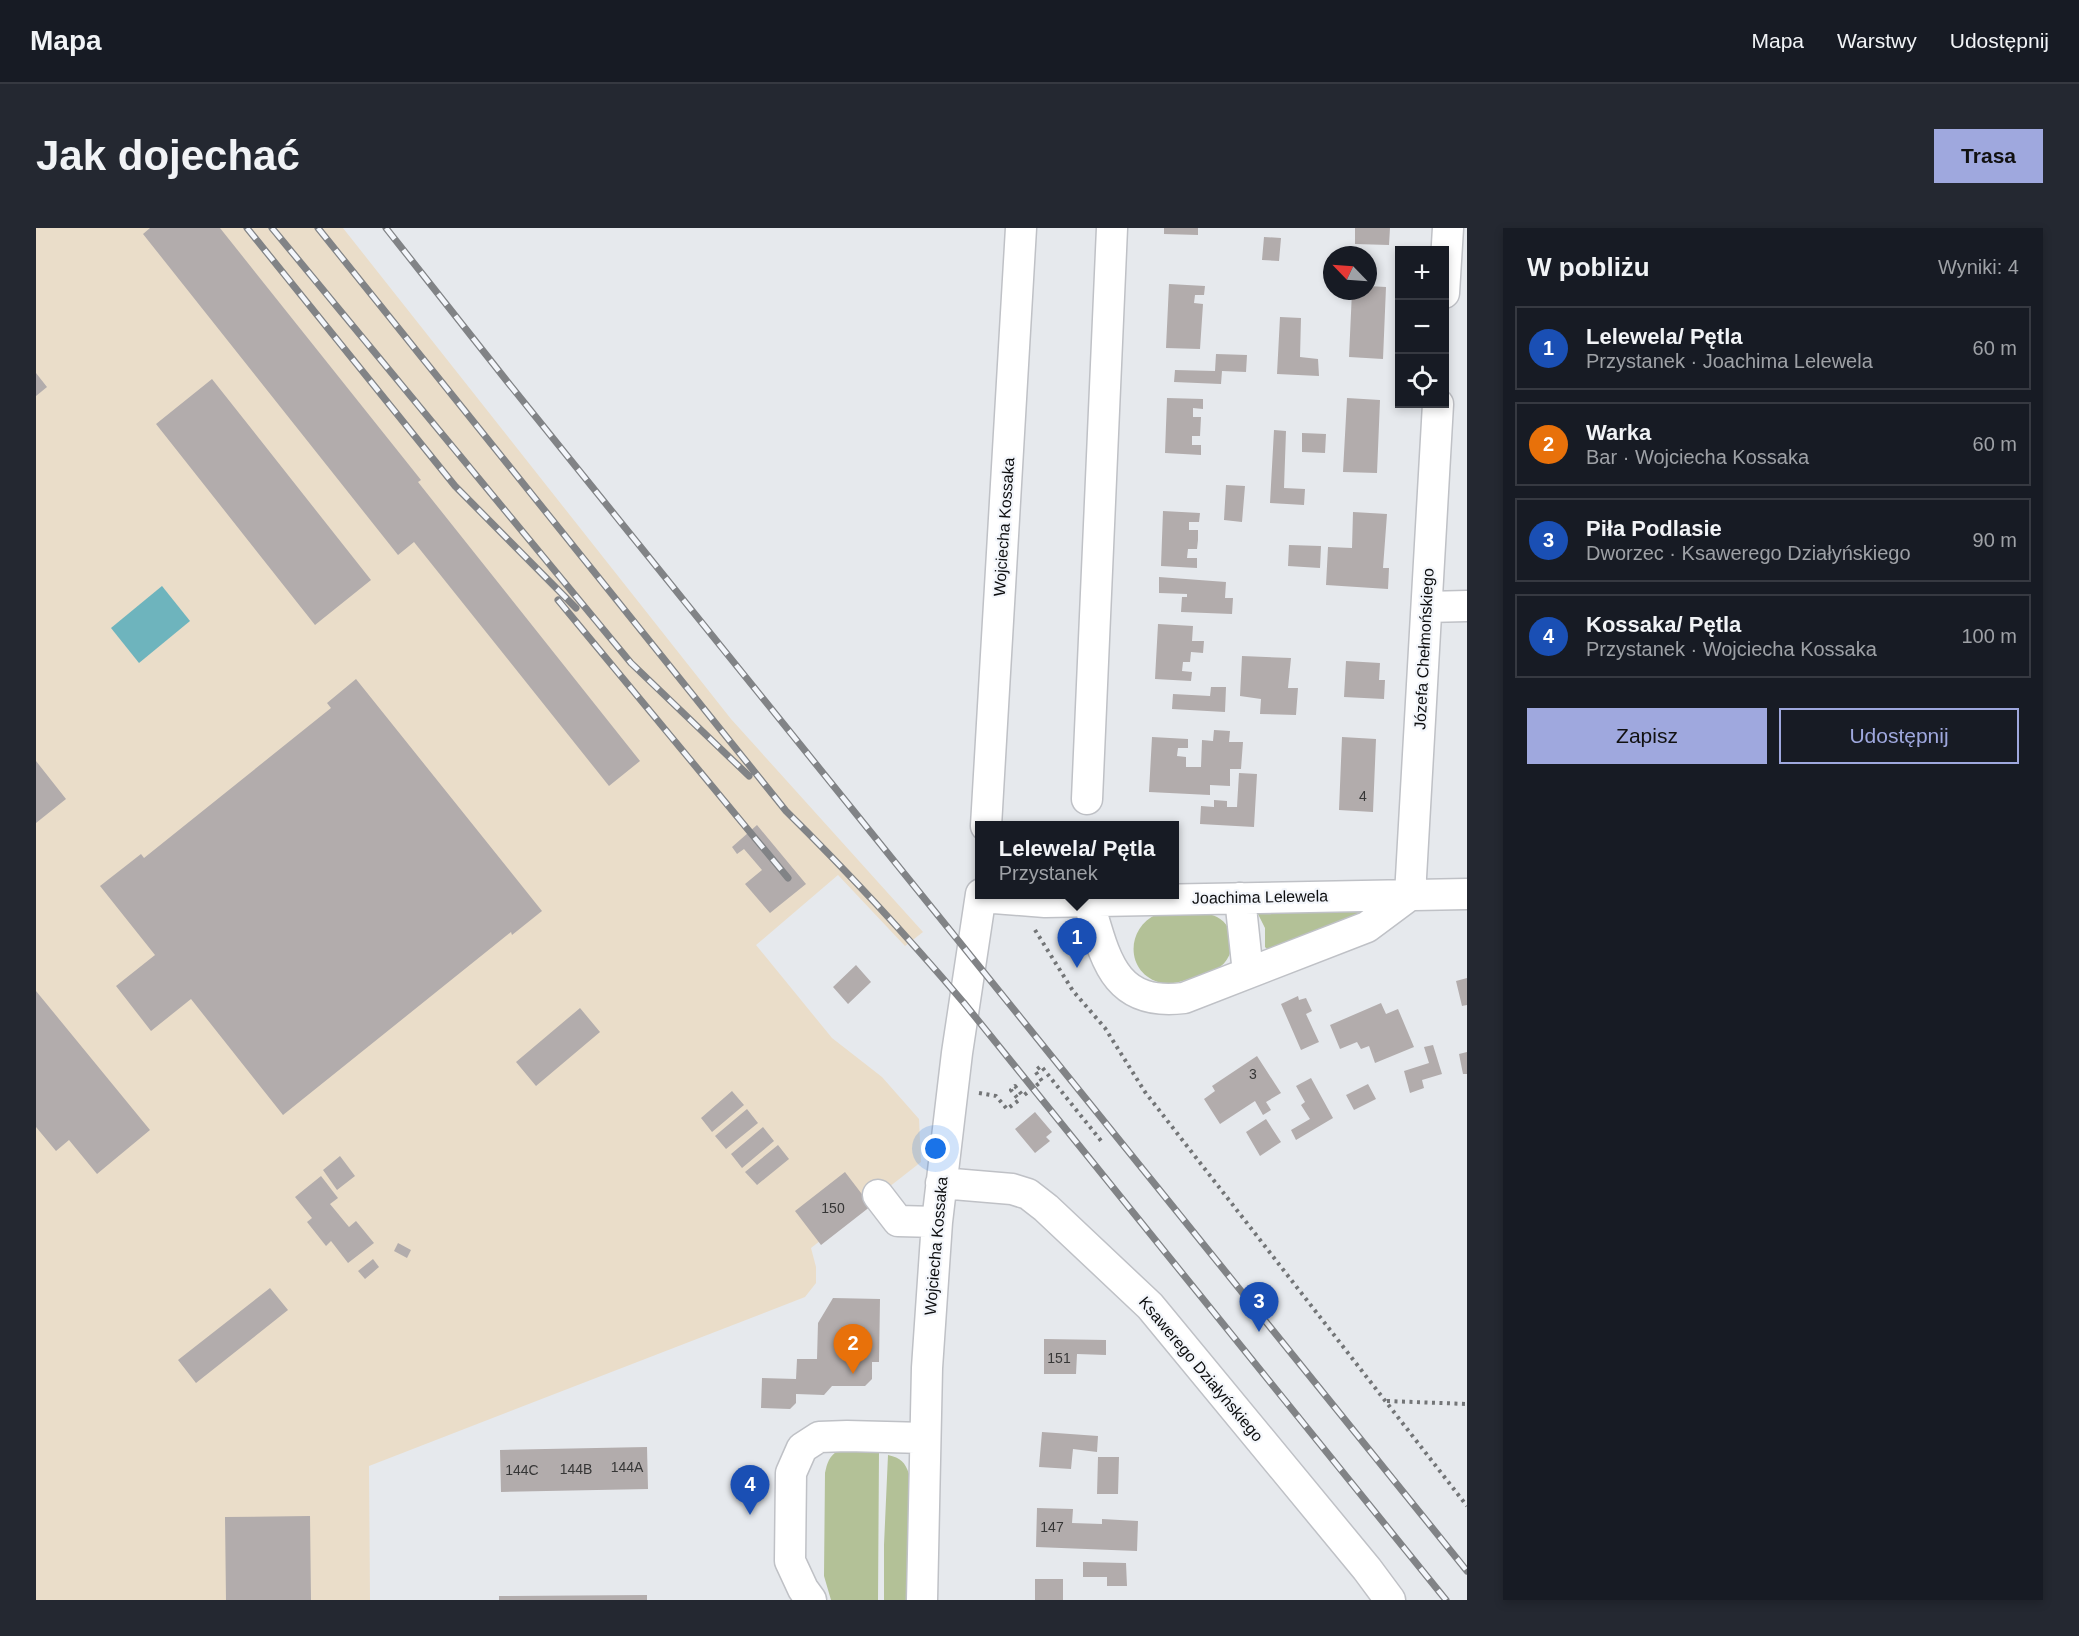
<!DOCTYPE html>
<html lang="pl">
<head>
<meta charset="utf-8">
<style>
	:root { --surface:#171b24; --page:#242831; --text:#f1f3f6; --muted:#9ea1a6; --line:#363941; --accent:#9fa8de }
	body { margin:0; font-family:Helvetica,sans-serif; background:var(--page); color:var(--text) }
	.controls { position:absolute; right:18px; top:18px; display:grid; overflow:hidden; border-radius:0px; box-shadow:0 3px 9px #0003 }
	.controls button { width:54px; height:54px; display:grid; place-items:center; padding:0; border:0; border-bottom:2px solid var(--line); background:var(--surface); color:var(--text); font:30px sans-serif }
	.compass { position:absolute; left:1287px; top:18px; width:54px; height:54px; border-radius:50%; background:var(--surface); box-shadow:0 3px 9px #0003; rotate:295deg }
	.you { position:absolute; left:900px; top:921px; width:21px; height:21px; margin:-15px; border:4px solid #fff; border-radius:50%; background:#1a73e8; box-shadow:0 0 0 9px #1a73e833 }
	.badge { display:grid; place-items:center; width:39px; height:39px; border-radius:50%; background:var(--accent); color:#fff; font-size:20px; font-weight:700 }
	.pin { position:absolute; translate:-50% -50px; filter:drop-shadow(0 2px 3px #0008) }
	.pin::after { content:''; position:absolute; top:32px; width:21px; height:18px; background:inherit; clip-path:polygon(0 0,100% 0,50% 100%) }
	.popup { position:absolute; left:939px; top:593px; width:204px; height:78px; box-sizing:border-box; display:grid; place-content:center; border-radius:0px; background:var(--surface); filter:drop-shadow(0 2px 4px #0005); font-size:20px; white-space:nowrap; color:var(--muted) }
	.popup b { font-size:22px; color:var(--text) }
	.popup::after { content:''; position:absolute; left:50%; top:100%; margin-left:-12px; border:12px solid transparent; border-top-color:var(--surface) }
	.list { margin:0; padding:0; list-style:none }
	h2 { display:flex; justify-content:space-between; align-items:center; height:78px; margin:0; padding:0 24px; font-size:26px }
	h2 small { font-size:20px; font-weight:400; color:var(--muted) }
	.list li { display:grid; grid-template-columns:39px 1fr auto; gap:18px; align-items:center; box-sizing:border-box; height:84px; margin:0 12px 12px; padding:0 12px; border:2px solid var(--line); border-radius:0px }
	.list b { display:block; font-size:22px; white-space:nowrap }
	.list p { margin:0; font-size:20px; white-space:nowrap; color:var(--muted) }
	.list em { font-size:20px; font-style:normal; color:var(--muted) }
	.actions { display:flex; gap:12px; padding:18px 24px }
	.actions a { flex:1; padding:14px 0; border:2px solid var(--accent); border-radius:0px; text-align:center; font-size:21px; color:var(--accent) }
	.actions .main { background:var(--accent); color:#111 }
	.icon { flex:none; width:33px; height:33px; fill:none; stroke:currentColor; stroke-width:2; stroke-linecap:round; stroke-linejoin:round }
	.map { position:relative; flex:none; width:1431px; height:1372px; overflow:hidden; border-radius:0px }
	header { display:flex; align-items:center; gap:36px; box-sizing:border-box; height:84px; padding:0 30px; background:var(--surface); border-bottom:2px solid var(--line) }
	header strong { font-size:28px }
	nav { display:flex; gap:33px; margin-inline-start:auto; font-size:21px }
	.intro { display:flex; align-items:center; justify-content:space-between; box-sizing:border-box; height:144px; padding:0 36px }
	h1 { margin:0; font-size:42px }
	.button { padding:15px 27px; border-radius:0px; background:var(--accent); color:#111; font-size:21px; font-weight:700 }
	main { display:flex; gap:36px; padding:0 36px }
	aside { flex:1; background:var(--surface); border-radius:0px; box-shadow:0 3px 9px #0003 }
	.map>svg:first-child { display:block }
</style>
</head>
<body>
<header>
<strong>Mapa</strong>
<nav><a>Mapa</a><a>Warstwy</a><a>Udostępnij</a></nav>
</header>
<div class="intro"><h1>Jak dojechać</h1><a class="button">Trasa</a></div>
<main>
<div class="map">
<svg width="1431" height="1372" viewBox="0 0 1431 1372">
	<rect width="100%" height="100%" fill="#e6e9ed"/>
	<path fill="#eaddc9" d="M0,0H307L695,491L887,704L869,718L802,647L720,717L796,810L846,849L883,891L885,934L775,1020L780,1039V1055L769,1069L333,1238L334,1372H0Z"/>
	<path fill="#b3c197" d="M1324,682L1323,686L1231,721L1229,719V700L1222,686L1223,683Z
		M1121,686C1137,686 1166,682 1181,689C1204,701 1199,736 1176,743C1161,747 1142,758 1126,755C1090,747 1088,701 1121,686Z
		M803,1222L843,1224L842,1372H795L788,1348L789,1245C791,1235 793,1228 803,1222Z
		M852,1227C865,1230 869,1234 873,1246L871,1372H848V1317Z"/>
	<path fill="#6eb4bd" d="M126,358L154,393L103,435L75,400Z"/>
	<path fill="#b2acac" d="M114,0H184L385,252L382,254L604,533L573,558L378,314L362,327L107,6Z
		M1128,0H1162V7L1128,6Z
		M1319,0H1354L1353,17L1319,16Z
		M1228,9L1245,10L1243,33L1226,32Z
		M1133,56L1169,58L1168,67H1159L1158,75L1167,76L1164,121L1130,120Z
		M1332,58L1350,59L1347,131L1313,129L1316,63H1332Z
		M1244,89L1265,90L1264,129L1282,131L1283,148L1241,146Z
		M1180,126L1211,127L1210,144L1186,143L1185,156L1138,154L1139,142L1179,143Z
		M0,145L11,159L0,168Z
		M176,151L335,352L279,397L120,196Z
		M1131,170L1167,171V181L1157,180V189H1165L1164,208H1156V217H1165V227L1129,225Z
		M1311,170L1344,172L1341,245L1307,244Z
		M1238,202L1250,203L1248,260L1269,261L1268,277L1234,275Z
		M1266,205L1290,206L1289,225L1266,224Z
		M1190,257L1209,258L1206,294L1188,292Z
		M1127,283L1164,285L1163,294H1153V302H1162V312L1161,321H1152L1151,330H1161V340L1125,338Z
		M1317,284L1351,286L1347,340H1353L1352,361L1290,357L1292,319L1316,320Z
		M1253,317L1285,318L1284,340L1252,338Z
		M1123,349L1190,354L1189,370H1197L1196,386L1145,384L1146,369H1151V366L1123,365Z
		M1122,396L1157,398L1156,413H1168L1167,425L1155,424L1154,434H1147L1146,443L1156,444L1155,453L1119,451Z
		M1206,428L1255,430L1252,460H1262L1260,487L1224,486L1225,471L1204,468Z
		M1310,433L1344,435L1343,452H1349L1348,471L1308,469Z
		M320,451L506,683L476,707L475,704L247,887L155,771L115,803L80,758L119,727L64,658L105,626L108,630L295,480L291,475Z
		M1175,459H1190L1189,484L1136,481L1137,466L1174,468Z
		M1178,502L1194,503L1193,514H1207L1205,541H1194V558L1174,557V567L1113,564L1116,509L1152,511V520H1142L1141,528L1150,529V539H1165L1166,512L1177,513Z
		M1306,509L1340,511L1337,584L1303,582Z
		M0,533L30,571L0,595Z
		M1203,545L1221,546L1218,599L1164,596L1165,578L1178,579V572L1191,573V579H1201Z
		M721,597L770,656L734,685L709,656L726,642L708,621L701,626L696,619Z
		M820,737L835,754L812,776L797,759Z
		M1431,750V777L1426,778L1420,753Z
		M0,763L114,902L61,946L33,912L20,923L0,899Z
		M1262,768L1263,772L1270,770L1276,783L1270,786L1283,814L1265,822L1245,776Z
		M1345,775L1350,786L1362,781L1378,819L1339,835L1333,818L1325,821L1321,814L1304,821L1294,797Z
		M544,780L564,804L500,858L480,834Z
		M1397,817L1406,846L1386,852L1388,860L1374,865L1368,843L1393,835L1388,819Z
		M1431,824V846H1427L1423,826Z
		M1221,828L1245,865L1230,874L1235,882L1227,887L1219,873L1184,896L1168,871L1179,863L1176,858Z
		M1275,850L1297,890L1260,912L1255,902L1274,891L1265,877L1269,874L1260,858Z
		M1332,856L1340,871L1318,882L1310,867Z
		M696,863L708,877L676,904L665,890Z
		M711,881L722,895L690,921L679,908Z
		M999,884L1016,904L1010,909L1014,913L999,925L979,901Z
		M1230,891L1245,914L1224,928L1210,904Z
		M727,899L738,913L706,940L695,926Z
		M742,917L753,931L721,957L709,944Z
		M304,928L319,948L301,962L287,942Z
		M809,944L835,978L785,1017L759,983Z
		M285,948L302,970L294,976L313,999L320,993L338,1015L312,1035L295,1013L290,1018L271,994L276,990L259,969Z
		M362,1015L375,1022L371,1030L358,1023Z
		M337,1031L343,1039L329,1051L322,1043Z
		M234,1060L252,1082L160,1155L142,1132Z
		M797,1070L844,1071L843,1134H836V1151L829,1158H796L788,1167L760,1166V1175L754,1181L725,1180L726,1150L760,1151L761,1131H781L782,1095Z
		M1008,1111L1070,1112V1127L1041,1126L1040,1146H1008Z
		M1006,1204L1062,1208L1061,1224L1037,1221L1035,1241L1003,1239Z
		M611,1219L612,1261L465,1264L464,1222Z
		M1062,1229H1083L1082,1266H1061Z
		M1001,1280L1037,1281L1036,1295L1066,1296V1291L1102,1293L1101,1323L1000,1319Z
		M274,1288L275,1372H190L189,1289Z
		M1047,1334L1090,1335L1091,1358H1071V1349H1047Z
		M999,1351H1027V1372H999Z
		M611,1367V1372H463V1368Z"/>
	<g fill="none" stroke-linecap="round" stroke-linejoin="round">
		<g stroke="#bfc1c6" stroke-width="33">
			<path id="minor" d="M1408,65L1412,0
				M1391,379L1431,378
				M1051,571L1076,0
				M950,598L985,0
				M1374,667L1402,176
				M945,669L1009,674L1431,666
				M1204,670L1212,745
				M1052,672C1069,728 1076,779 1148,770L1331,699L1374,667
				M905,955L976,961L992,966L1010,980L1114,1078L1331,1341L1354,1372
				M842,967L862,993L901,994
				M775,1372L767,1361L754,1333L755,1245L766,1220L783,1209L811,1208L889,1210
				M886,1372L891,1140L901,994L921,825L945,666"/>
		</g>
		<path stroke="#737577" stroke-width="4" stroke-dasharray="3 4.5" stroke-linecap="butt" d="M999,702L1037,763L1069,800L1109,864L1431,1278
			M943,865L960,868L971,881L983,872L975,862L979,858L987,868L1006,853L999,843L1005,838L1066,914
			M1351,1173L1431,1176"/>
		<use href="#minor" stroke="#fff" stroke-width="30"/>
		<g stroke="#818386" stroke-width="7">
			<path id="rail" d="M211,0L419,258L540,380
				M236,0L595,435L713,548
				M282,0L750,583C812,644 871,708 928,775L1410,1372
				M350,0L474,157L1431,1343
				M522,372L752,650"/>
		</g>
		<use href="#rail" stroke="#f3f6fb" stroke-width="4.5" stroke-dasharray="14" stroke-linecap="butt"/>
	</g>
	<g text-anchor="middle" dominant-baseline="central" stroke-width="4.5" stroke-linejoin="round" paint-order="stroke">
		<g font-size="14" fill="#363636">
			<text x="1327" y="568">4</text>
			<text x="1217" y="846">3</text>
			<text x="797" y="980">150</text>
			<text x="1023" y="1130">151</text>
			<text x="591" y="1239">144A</text>
			<text x="540" y="1241">144B</text>
			<text x="486" y="1242">144C</text>
			<text x="1016" y="1299">147</text>
		</g>
		<g font-size="16" fill="#0d0e0f" stroke="#f3f6fb">
			<text transform="translate(968 299) rotate(-86)">Wojciecha Kossaka</text>
			<text transform="translate(1388 421) rotate(-87)">Józefa Chełmońskiego</text>
			<text transform="translate(1224 669) rotate(-1)">Joachima Lelewela</text>
			<text transform="translate(900 1018) rotate(-85)">Wojciecha Kossaka</text>
			<text transform="translate(1165 1141) rotate(50)">Ksawerego Działyńskiego</text>
		</g>
	</g>
</svg>
<div class="controls">
<button>+</button>
<button>−</button>
<button><svg class="icon" aria-label="locate" viewBox="0 0 24 24"><circle cx="12" cy="12" r="6"/><path d="M12 2v4M12 18v4M2 12h4M18 12h4"/></svg></button>
</div>
<svg class="compass" viewBox="-18 -18 36 36"><path d="M0-13l5 13h-10z" fill="#e53935"/><path d="M0 13l5-13h-10z" fill="#9ea1a6"/></svg>
<div class="you"></div>
<div class="pin badge" style="left:1041px;top:740px;background:#1a4fb4">1</div>
<div class="popup"><b>Lelewela/ Pętla</b>Przystanek</div>
<div class="pin badge" style="left:817px;top:1146px;background:#e8710a">2</div>
<div class="pin badge" style="left:1223px;top:1104px;background:#1a4fb4">3</div>
<div class="pin badge" style="left:714px;top:1287px;background:#1a4fb4">4</div>
</div>
<aside>
<h2>W pobliżu<small>Wyniki: 4</small></h2>
<ul class="list">
<li><span class="badge" style="background:#1a4fb4">1</span><div><b>Lelewela/ Pętla</b><p>Przystanek · Joachima Lelewela</p></div><em>60 m</em></li>
<li><span class="badge" style="background:#e8710a">2</span><div><b>Warka</b><p>Bar · Wojciecha Kossaka</p></div><em>60 m</em></li>
<li><span class="badge" style="background:#1a4fb4">3</span><div><b>Piła Podlasie</b><p>Dworzec · Ksawerego Działyńskiego</p></div><em>90 m</em></li>
<li><span class="badge" style="background:#1a4fb4">4</span><div><b>Kossaka/ Pętla</b><p>Przystanek · Wojciecha Kossaka</p></div><em>100 m</em></li>
</ul>
<div class="actions"><a class="main">Zapisz</a><a>Udostępnij</a></div>
</aside>
</main>
</body>
</html>
